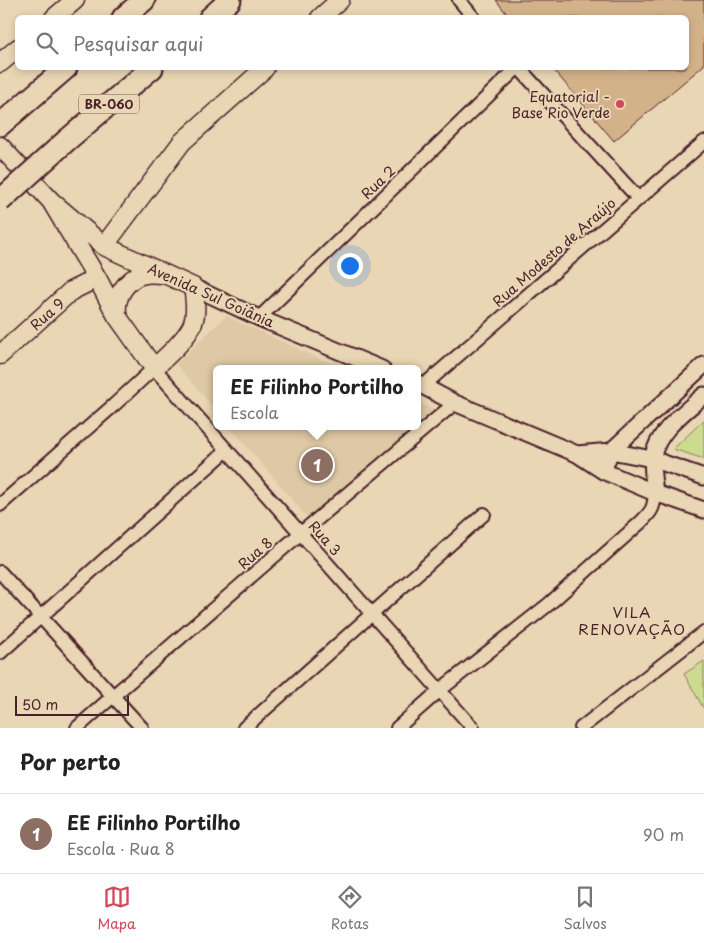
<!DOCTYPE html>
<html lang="pt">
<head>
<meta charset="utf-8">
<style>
	:root { --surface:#fff; --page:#f2f2f2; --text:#222; --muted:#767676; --line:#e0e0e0; --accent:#d1495b }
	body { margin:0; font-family:"Playpen Sans",sans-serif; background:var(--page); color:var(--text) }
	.scale { position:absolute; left:15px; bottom:12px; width:114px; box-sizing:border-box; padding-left:5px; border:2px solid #4a1f2b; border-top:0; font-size:14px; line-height:18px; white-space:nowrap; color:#4a1f2b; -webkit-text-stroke:4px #e9d6b4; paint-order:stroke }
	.you { position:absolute; left:349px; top:265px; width:18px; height:18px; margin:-12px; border:4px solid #fff; border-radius:50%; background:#1a73e8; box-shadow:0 0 0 8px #1a73e833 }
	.badge { display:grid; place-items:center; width:32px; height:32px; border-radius:50%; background:var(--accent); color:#fff; font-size:16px; font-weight:700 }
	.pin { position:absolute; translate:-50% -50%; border:2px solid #fff; box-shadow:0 1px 5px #0006 }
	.popup { position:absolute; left:213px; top:365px; width:208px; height:65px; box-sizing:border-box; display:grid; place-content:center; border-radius:8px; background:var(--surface); filter:drop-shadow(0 1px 4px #0005); font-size:16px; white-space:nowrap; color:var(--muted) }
	.popup b { font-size:19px; color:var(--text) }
	.popup::after { content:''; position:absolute; left:50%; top:100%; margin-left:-10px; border:10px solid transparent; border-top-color:var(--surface) }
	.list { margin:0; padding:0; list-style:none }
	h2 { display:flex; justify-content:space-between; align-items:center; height:65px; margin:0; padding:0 20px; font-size:21px }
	h2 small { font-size:16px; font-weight:400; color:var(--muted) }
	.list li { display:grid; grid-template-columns:32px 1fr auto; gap:15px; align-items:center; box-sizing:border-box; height:80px; padding:0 20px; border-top:1px solid var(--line) }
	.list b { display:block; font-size:19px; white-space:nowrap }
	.list p { margin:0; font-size:16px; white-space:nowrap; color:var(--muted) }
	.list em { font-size:16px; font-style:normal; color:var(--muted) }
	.icon { flex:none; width:28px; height:28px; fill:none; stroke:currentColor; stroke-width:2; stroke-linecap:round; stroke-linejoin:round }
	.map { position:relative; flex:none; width:704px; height:728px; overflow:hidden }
	.search { position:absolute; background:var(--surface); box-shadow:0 2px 8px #0003; left:15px; right:15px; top:15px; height:55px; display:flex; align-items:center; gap:12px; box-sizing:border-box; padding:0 18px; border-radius:8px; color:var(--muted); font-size:19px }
	.sheet { height:145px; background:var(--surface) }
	nav { display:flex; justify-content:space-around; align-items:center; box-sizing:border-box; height:70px; border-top:1px solid var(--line); background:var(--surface); font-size:14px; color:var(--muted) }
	nav a { display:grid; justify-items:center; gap:2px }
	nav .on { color:var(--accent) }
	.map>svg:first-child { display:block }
</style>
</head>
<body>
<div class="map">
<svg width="704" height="728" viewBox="0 0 704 728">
	<rect width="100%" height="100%" fill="#e9d6b4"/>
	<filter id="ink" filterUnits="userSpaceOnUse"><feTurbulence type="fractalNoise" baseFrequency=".02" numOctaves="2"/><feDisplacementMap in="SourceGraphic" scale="10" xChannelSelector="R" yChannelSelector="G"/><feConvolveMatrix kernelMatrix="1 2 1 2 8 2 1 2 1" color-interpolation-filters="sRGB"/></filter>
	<g filter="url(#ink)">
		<path fill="#dfc8a5" d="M226,316L342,369H217V412L176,364Z
			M417,402L434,410L417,425Z
			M229,426H415L309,519Z"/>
		<path fill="#ccdb8f" stroke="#8b7d5d" d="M704,420V459L673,449Z
			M704,661V709L684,674Z"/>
		<path fill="#d3b28a" stroke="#4a1f2b" d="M496,0H704V65L614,141L552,68H686V18H510Z"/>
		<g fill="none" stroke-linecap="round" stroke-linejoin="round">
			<g stroke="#4a1f2b" stroke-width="16">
				<path id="minor" d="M459,0L474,18
					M519,68L638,198
					M259,318L517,68
					M423,386L704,142
					M0,505L114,405L154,368L473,728
					M0,572L142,728
					M0,653L227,450
					M77,728L113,696L301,533L455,403
					M244,728L484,514
					M397,728L440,690L549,604L641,522C652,511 654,508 655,493
					M581,728L704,632"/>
			</g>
			<g stroke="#4a1f2b" stroke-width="19">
				<path id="tertiary" d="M193,287L259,318L382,369
					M417,383L455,403L577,454L603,471L655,493L704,510
					M577,454L611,451L652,459L704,477
					M603,471L611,451L704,365
					M655,493C654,482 651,468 653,457C657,431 685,412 704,395"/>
			</g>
			<g stroke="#4a1f2b" stroke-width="21">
				<path id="secondary" d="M54,18L75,0
					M320,18L340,0
					M0,63L18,48
					M0,146L51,201L104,246L193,287C195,299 197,312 193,323C188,338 165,358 154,368L117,316L97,278L51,201
					M104,246L182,142L265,68
					M117,316C117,311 116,305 118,300C121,288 133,275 146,274C151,273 157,274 162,274
					M0,355L71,291L97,278"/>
			</g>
			<g stroke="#4a1f2b" stroke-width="25">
				<path id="motorway" d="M123,18L144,0
					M210,18L230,0
					M0,125L66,68
					M66,141L152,68"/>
			</g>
			<use href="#minor" stroke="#e9d6b4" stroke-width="12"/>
			<use href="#tertiary" stroke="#e9d6b4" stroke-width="15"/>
			<use href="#secondary" stroke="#e9d6b4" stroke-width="18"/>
			<use href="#motorway" stroke="#e9d6b4" stroke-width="21"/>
			<g stroke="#4a1f2b" stroke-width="25" stroke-linecap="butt">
				<path id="motorway-bridge" d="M0,201L66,141"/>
			</g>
			<use href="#motorway-bridge" stroke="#e9d6b4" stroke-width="21"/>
		</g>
	</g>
	<circle fill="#d1495b" stroke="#e9d6b4" stroke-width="2" cx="620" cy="104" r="5"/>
	<g text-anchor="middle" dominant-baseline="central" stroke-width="4" stroke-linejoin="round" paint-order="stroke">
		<rect fill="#e9d6b4" stroke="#7a5654" stroke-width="1" x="79" y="94.5" width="60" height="19" rx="4"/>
		<g font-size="12" font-weight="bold" fill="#4a1f2b">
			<text x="109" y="104">BR-060</text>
		</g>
		<g font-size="14" fill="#4a1f2b" stroke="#e9d6b4" text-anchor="end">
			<text x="610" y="96">Equatorial -<tspan x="610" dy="16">Base Rio Verde</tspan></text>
		</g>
		<g font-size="14" fill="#4a1f2b" stroke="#e9d6b4">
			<text transform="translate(378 182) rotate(-44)">Rua 2</text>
			<text transform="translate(554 252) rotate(-41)">Rua Modesto de Araújo</text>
			<text transform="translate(211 295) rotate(24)">Avenida Sul Goiânia</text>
			<text transform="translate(47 314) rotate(-42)">Rua 9</text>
			<text transform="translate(325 538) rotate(49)">Rua 3</text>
			<text transform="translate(255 553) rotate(-41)">Rua 8</text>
		</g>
		<g font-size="15" letter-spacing="1" fill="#4a1f2b" stroke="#e9d6b4">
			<text x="632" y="611">VILA<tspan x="632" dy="17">RENOVAÇÃO</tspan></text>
		</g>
	</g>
</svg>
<div class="scale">50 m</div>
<div class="you"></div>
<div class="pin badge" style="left:317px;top:465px;background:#8d6e63">1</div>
<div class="popup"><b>EE Filinho Portilho</b>Escola</div>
<div class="search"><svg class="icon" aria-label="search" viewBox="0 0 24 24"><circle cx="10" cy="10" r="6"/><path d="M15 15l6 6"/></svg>Pesquisar aqui</div>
</div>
<section class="sheet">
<h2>Por perto<small></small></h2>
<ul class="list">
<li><span class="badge" style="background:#8d6e63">1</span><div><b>EE Filinho Portilho</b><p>Escola · Rua 8</p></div><em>90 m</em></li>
</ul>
</section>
<nav>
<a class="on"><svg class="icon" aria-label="map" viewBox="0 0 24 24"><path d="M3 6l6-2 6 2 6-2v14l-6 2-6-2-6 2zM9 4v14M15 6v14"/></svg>Mapa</a>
<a><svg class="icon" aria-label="directions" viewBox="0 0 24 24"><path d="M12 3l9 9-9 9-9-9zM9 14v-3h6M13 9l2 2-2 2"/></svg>Rotas</a>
<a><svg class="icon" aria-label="saved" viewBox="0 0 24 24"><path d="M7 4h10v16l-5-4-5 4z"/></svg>Salvos</a>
</nav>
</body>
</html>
